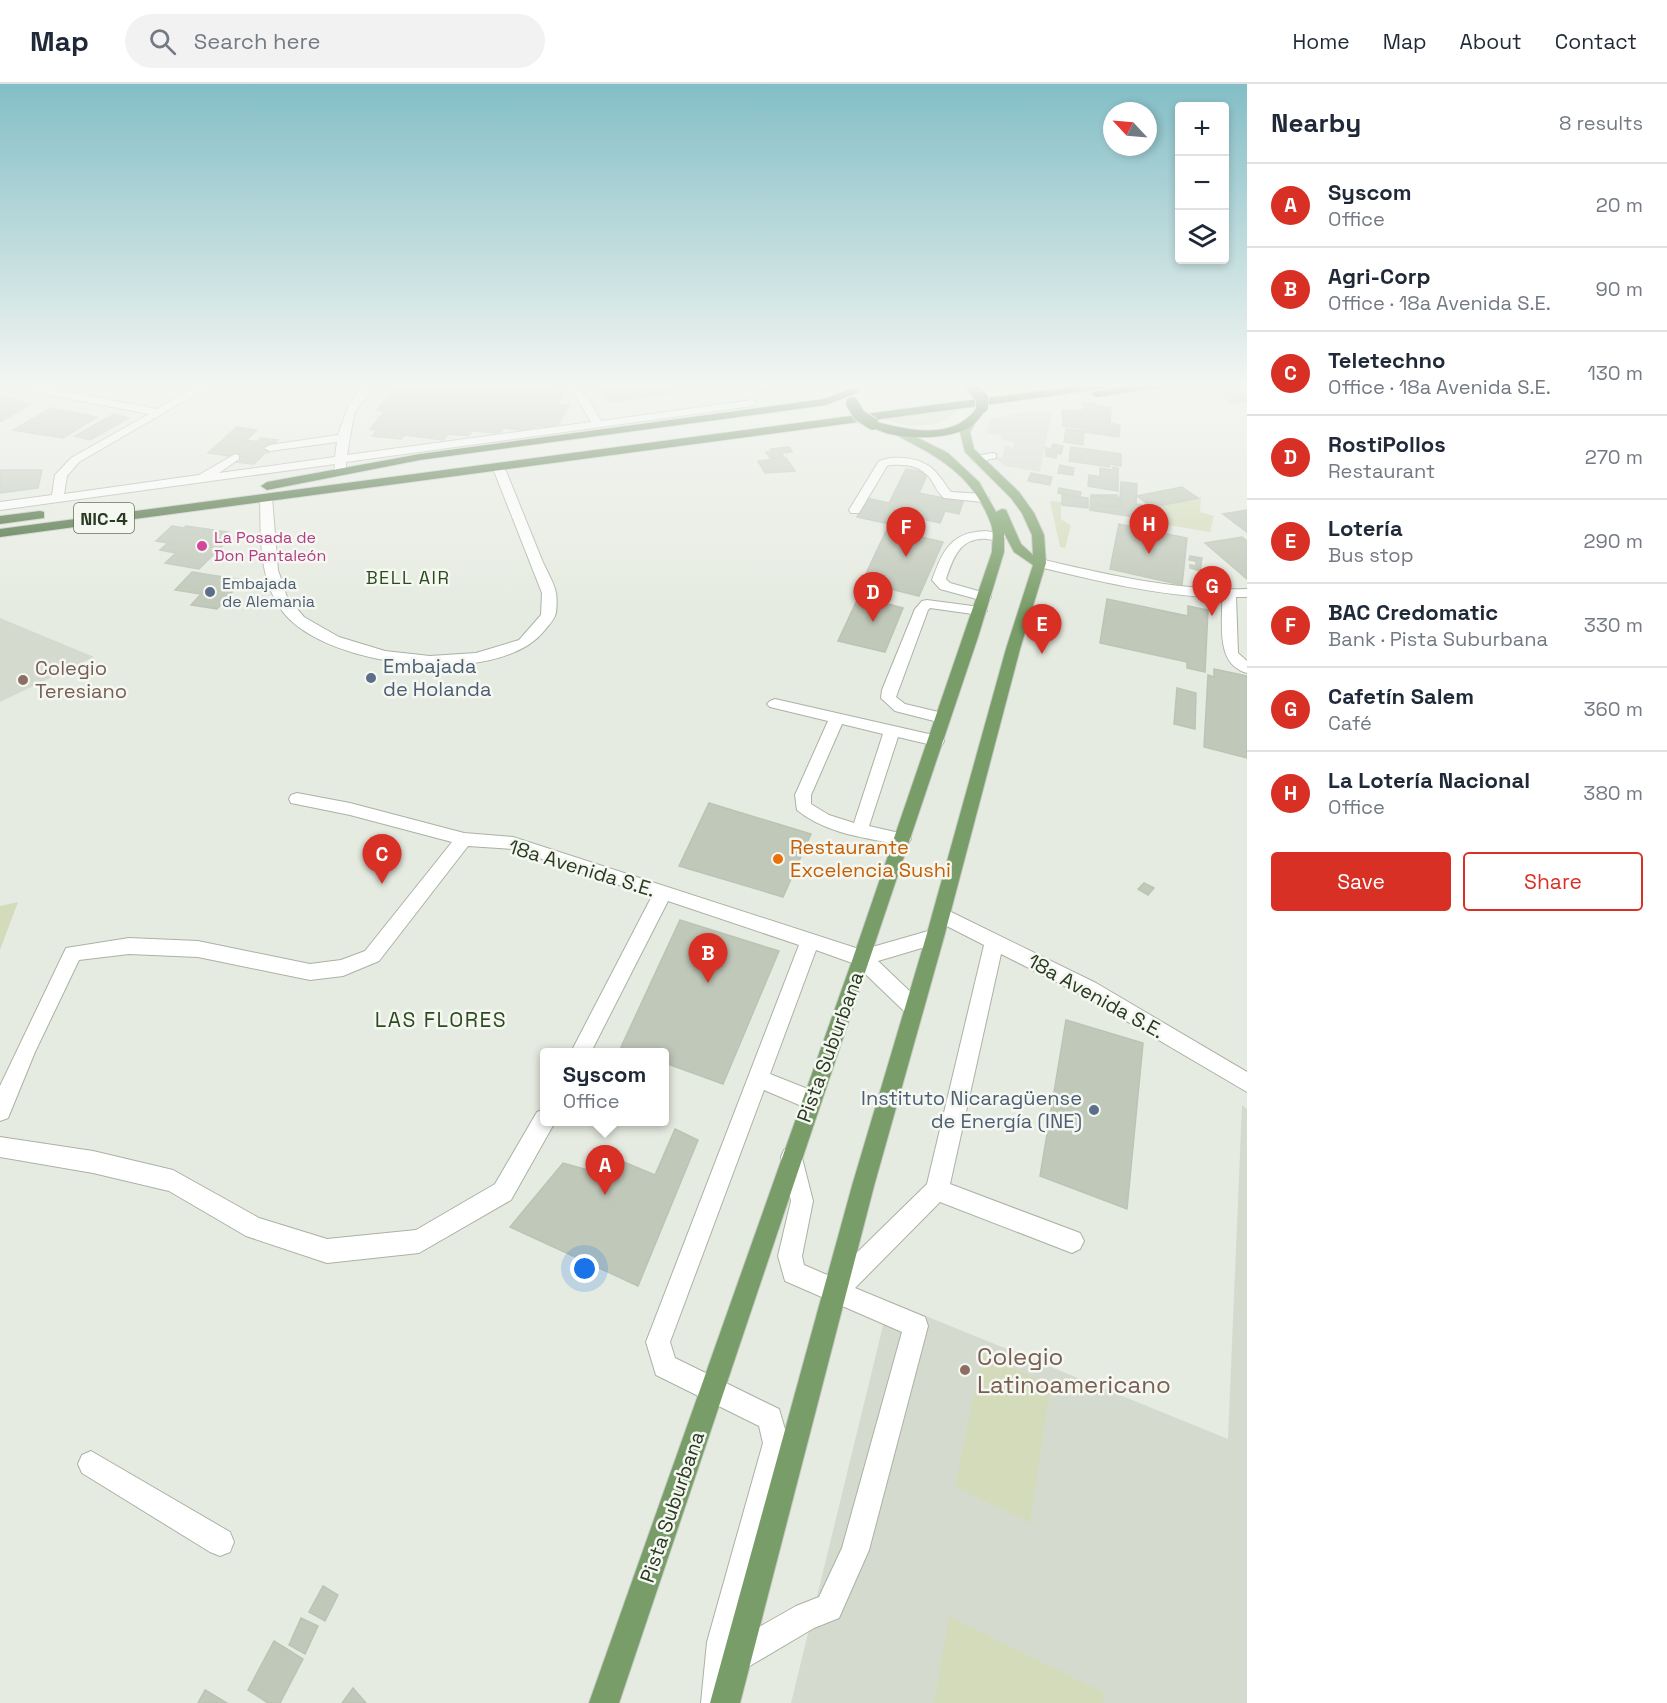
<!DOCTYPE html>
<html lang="en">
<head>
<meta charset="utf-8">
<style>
	:root { --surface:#fff; --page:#f2f2f3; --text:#1f2937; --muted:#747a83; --line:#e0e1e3; --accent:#d93025 }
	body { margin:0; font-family:"Space Grotesk",sans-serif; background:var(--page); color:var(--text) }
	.controls { position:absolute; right:18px; top:18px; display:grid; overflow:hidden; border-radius:6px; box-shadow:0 3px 9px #0003 }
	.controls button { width:54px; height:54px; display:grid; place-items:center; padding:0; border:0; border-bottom:2px solid var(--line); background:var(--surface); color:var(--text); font:30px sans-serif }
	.compass { position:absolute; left:1103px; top:18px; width:54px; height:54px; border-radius:50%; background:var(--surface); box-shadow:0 3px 9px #0003; rotate:296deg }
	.you { position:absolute; left:585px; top:1185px; width:21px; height:21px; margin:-15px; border:4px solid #fff; border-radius:50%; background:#1a73e8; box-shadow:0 0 0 9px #1a73e833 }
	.badge { display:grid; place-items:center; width:39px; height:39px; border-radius:50%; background:var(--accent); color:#fff; font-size:20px; font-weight:700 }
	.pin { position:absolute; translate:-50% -50px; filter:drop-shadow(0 2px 3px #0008) }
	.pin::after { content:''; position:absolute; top:32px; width:21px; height:18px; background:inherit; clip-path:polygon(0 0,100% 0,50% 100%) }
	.popup { position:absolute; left:540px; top:964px; width:129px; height:78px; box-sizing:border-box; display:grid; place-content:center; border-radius:6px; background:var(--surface); filter:drop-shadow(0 2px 4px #0005); font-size:20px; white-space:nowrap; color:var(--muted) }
	.popup b { font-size:22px; color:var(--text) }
	.popup::after { content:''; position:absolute; left:50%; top:100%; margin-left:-12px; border:12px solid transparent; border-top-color:var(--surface) }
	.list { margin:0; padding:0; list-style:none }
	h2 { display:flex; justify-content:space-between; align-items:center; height:78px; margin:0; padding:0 24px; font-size:26px }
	h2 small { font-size:20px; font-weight:400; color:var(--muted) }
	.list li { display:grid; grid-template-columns:39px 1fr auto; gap:18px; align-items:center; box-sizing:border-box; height:84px; padding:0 24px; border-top:2px solid var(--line) }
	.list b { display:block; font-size:22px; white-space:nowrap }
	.list p { margin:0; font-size:20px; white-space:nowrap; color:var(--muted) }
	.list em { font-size:20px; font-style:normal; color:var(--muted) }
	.actions { display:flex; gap:12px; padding:18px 24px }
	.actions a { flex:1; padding:14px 0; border:2px solid var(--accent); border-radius:6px; text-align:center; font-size:21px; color:var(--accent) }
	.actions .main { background:var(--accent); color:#fff }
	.icon { flex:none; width:33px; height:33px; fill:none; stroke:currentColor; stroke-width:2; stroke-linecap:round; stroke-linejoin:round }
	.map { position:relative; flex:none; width:1247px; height:1619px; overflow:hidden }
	header { display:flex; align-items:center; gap:36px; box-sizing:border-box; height:84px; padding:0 30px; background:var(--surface); border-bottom:2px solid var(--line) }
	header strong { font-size:28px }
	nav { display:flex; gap:33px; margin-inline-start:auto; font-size:21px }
	.search { width:420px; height:54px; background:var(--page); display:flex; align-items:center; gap:15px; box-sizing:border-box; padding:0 21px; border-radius:33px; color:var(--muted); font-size:22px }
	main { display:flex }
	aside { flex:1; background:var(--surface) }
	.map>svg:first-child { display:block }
</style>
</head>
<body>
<header>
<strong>Map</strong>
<div class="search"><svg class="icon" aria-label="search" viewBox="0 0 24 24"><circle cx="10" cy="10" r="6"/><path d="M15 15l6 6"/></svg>Search here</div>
<nav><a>Home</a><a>Map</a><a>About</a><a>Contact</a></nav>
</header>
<main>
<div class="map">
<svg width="1247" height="1619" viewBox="0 0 1247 1619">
	<rect width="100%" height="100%" fill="#e6ebe1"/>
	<path fill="#d5dacf" d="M1052,327L1040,388L1004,382L995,373L1002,374L1005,362L1013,364L1015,358L1001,356V352L987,349L991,335L1020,329Z
		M0,534L94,573L0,618Z
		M1242,1021L1247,1025V1619H791L889,1217L1228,1355Z"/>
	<path fill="#d4dbbb" d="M871,301H954V302L864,315L865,307Z
		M961,322C945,347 904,345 880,333Z
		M1201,413L1200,428L1214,432L1210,448L1155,439L1159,422Z
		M1050,417L1061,418V435L1071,442L1065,464L1060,463Z
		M18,818L0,866V822Z
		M982,1271L1051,1301L1030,1439L955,1403Z
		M949,1532L1104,1609L1103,1619H934Z"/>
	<path fill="#c0c8b9" stroke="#bbc4b4" stroke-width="1.5" d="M397,301H551L548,307L564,308L557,320L569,321L556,344L537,342L534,347L504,344L500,349L472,347L469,352L448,350L444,356L405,351L401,355L372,352L377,346L370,345L385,327L377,326Z
		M598,301H665L671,309L609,318Z
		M688,301H731L691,306Z
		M757,301H805L762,307Z
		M1239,307L1247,312V317L1233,319L1219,309Z
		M0,311L31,320L0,338Z
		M1084,318L1111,324L1110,339L1120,341L1119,353L1085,348V345L1063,342L1062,326L1083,327Z
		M51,324L97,333L63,354L13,346Z
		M114,330L129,334L90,356L75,352Z
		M237,343L257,346L230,372L208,369Z
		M1066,345L1084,347L1083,361L1064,358Z
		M260,354L278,356L254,380L234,378L239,373L230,372L247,356L257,358Z
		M1053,360L1063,362L1061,370L1050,368L1057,371L1056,374L1046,372V364L1051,365Z
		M789,363L792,368L781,369L784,373L770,374L766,368H772L770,365Z
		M1071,363L1121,370V382L1110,380V383L1069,377Z
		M786,374L795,387L765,389L758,377Z
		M1060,381L1074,384L1073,391L1058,389Z
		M1113,383L1118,384V407L1088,402L1089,391L1100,393V384L1113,386Z
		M906,385L928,389L919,409L963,418L959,430L945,427L940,439L908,432L903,443L857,433L867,414L889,419Z
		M0,386H42L38,404L0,409Z
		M1031,389L1052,393L1050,401L1028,397Z
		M1121,398L1137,400L1136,420L1142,421V431L1135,430V433L1090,426L1091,411L1120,416Z
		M1182,403L1198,414L1158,422L1154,436L1147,434L1150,422L1137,412Z
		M1059,404L1081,408L1080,413L1058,409Z
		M1062,411L1088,414V424L1062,421Z
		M1093,411H1117L1123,422H1099Z
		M1247,426V448L1223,430Z
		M1119,440L1187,454L1182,501L1110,485Z
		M172,442L184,444L186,442L228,448L220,456L227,457L199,485L165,479L176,469L160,466L168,459L156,457Z
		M887,445L943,458L919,512L862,498Z
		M1242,453L1247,457V495L1205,459Z
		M1190,472L1202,474L1200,487L1190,484V481L1196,482V477L1189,476Z
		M192,488L243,496L217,525L191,521L201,510L175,506Z
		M859,512L903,524L885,568L838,557Z
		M1107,515L1188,532V522L1208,526L1205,588L1187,584V578L1100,559Z
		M1214,585L1247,592V674L1204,663L1208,591L1214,593Z
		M1177,604L1196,609L1195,645L1174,640Z
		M709,719L811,750L783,813L679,782Z
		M1144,799L1154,804L1148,811L1138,805Z
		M680,836L779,867L723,1000L665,979V968H636L621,963Z
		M1066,936L1143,959L1127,1125L1040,1092Z
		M675,1045L698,1056L638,1202L510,1143L563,1079L588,1086L595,1066L655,1091Z
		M323,1502L338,1511L325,1537L309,1528Z
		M301,1534L318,1542L305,1570L289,1561Z
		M274,1557L303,1575L280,1619H268L248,1606Z
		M353,1604L366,1619H342Z
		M205,1606L227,1619H198Z"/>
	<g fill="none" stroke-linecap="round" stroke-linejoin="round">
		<path stroke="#c0c8bb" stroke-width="12" stroke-dasharray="12 6" stroke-linecap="butt" d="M235,373L248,362L270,364"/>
		<g stroke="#aab2a4" stroke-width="2">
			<path id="minor" d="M16,301H34L157,325L199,301H212L79,378L67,392L64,410L199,391L235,370L239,371V375L219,389L335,373L337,358L270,367L264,364L270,361L338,351L349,320L363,301H374L354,330L347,371L591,338L574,310L564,301C585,301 591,320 601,337L752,316L757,319L752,322L346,378V387L340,390L334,387L335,380L0,426V418L52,411L55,391L71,374L149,330L55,312Z
				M992,369L996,370V374L977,378L971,375L973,373Z
				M890,374C908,373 928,376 939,392C944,397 946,403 951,408L983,410L989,414L983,418L944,414C937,408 935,401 930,394C920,381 904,380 890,381L887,382L859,429H851L849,426L879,377Z
				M500,384L506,387C518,417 530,446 542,476C546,486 554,498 556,509C557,515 557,527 555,532C553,537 547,543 544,547C498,604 326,584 283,528C258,495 261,453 260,414L266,410L272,414L278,486L287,513L304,533L339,553L385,567L430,572L476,569L519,556L541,531L542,509L494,387Z
				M986,447L1003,450L1005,453C999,458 995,456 987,455C960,453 953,474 946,495L950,499L989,510L991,513L989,516L984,517L940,505L932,496C943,466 951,448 986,447Z
				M1040,475C1109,491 1176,507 1247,505V513H1236L1238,569L1247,577V589C1215,580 1223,540 1222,514C1159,512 1097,497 1035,482L1034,479L1035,476Z
				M927,516L980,523L987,527L980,531L930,524L928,526L896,613L905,620L947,630L950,634L947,638L942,639L895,627L881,614L882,606L915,525L922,517Z
				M775,615L942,653L944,657L942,661L936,662L898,653L869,742L908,751L911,755L908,759L902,761C867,754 826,750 797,726L795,711L828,637L770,623L767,620L770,617ZM842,640L883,650L854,739L829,731L811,720V711Z
				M297,709L350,719L464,749L513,753L862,866L935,845L942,848L944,853L942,858L878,877L921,918L924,924L921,930L914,932L907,930L855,880L816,866L770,990L818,1009L822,1016L818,1023L811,1026L764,1006L670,1258L675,1274L779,1325L789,1359L738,1555L796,1522L819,1513L842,1464L902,1248L785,1197L778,1172L791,1117L781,1073L784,1066L792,1062L800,1066L813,1117L802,1172L804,1181L832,1193L927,1100L984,861L935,836L932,831L935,826L941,824L947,826L1096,899L1247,988V1008L1082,911L1001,870L950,1100L1080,1149L1084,1157L1080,1165L1072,1169L940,1118L855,1204L925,1233L928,1242L869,1466L839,1534L814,1544L748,1583L734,1586L731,1619H701L707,1558L763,1359L759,1342L656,1291L646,1258L799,861L668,817L591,968H571L652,812L512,765L468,762L379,877L343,892L310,896L198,873L129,870L79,876L35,968L8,1034L0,1037V1002L66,864L129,854L198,857L310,880L341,876L365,867L452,758L350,731L291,719L289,715L291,711Z
				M545,1025V1038H555L511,1116L419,1169L327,1179L246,1152L169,1107L93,1089L0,1073V1053L93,1067L173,1086L259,1134L327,1155L416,1146L495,1100L537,1028Z
				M91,1367L230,1448L234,1458L230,1468L220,1472L210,1468L82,1389L78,1380L82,1371Z"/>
		</g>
		<g stroke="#c3c8c1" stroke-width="2">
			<path id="major" d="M971,335L976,338L970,348L974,365L1019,408L1034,429L1044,451L1046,479L1020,565L944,853L874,1102L740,1619H710L852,1102L926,853L1006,565L1033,481L1014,468L1004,449V468L978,553L619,1619H589L853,874L992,468C992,460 994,448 991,440C973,390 937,372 892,349V345H900L948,369L979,398L996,428L1002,425L1006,426L1021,460L1033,471L1032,451L1022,429L1011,414L965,368L960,348L967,336Z"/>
		</g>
		<g stroke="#c3c8c1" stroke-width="2">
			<path id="highway" d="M1084,301H1113L1108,304L985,321L987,323C982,331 977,339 968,344C946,357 887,357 868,340L873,337C909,346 954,358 978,322L0,453V445Z
				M1137,301H1164L1159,304L1096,313L1091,310L1096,307Z
				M855,303L860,306L859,308L826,321L420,376L267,406L261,402L267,398L420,370L824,315Z
				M40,427L44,428V434L0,440V432Z"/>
		</g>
		<use href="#minor" fill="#fff" fill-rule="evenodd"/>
		<use href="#major" fill="#799d68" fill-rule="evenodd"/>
		<use href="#highway" fill="#3e6430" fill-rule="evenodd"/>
		<g stroke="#c3c8c1" stroke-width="14" stroke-linecap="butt">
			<path id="highway-bridge" d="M970,301L982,314V323
				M852,319L859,331L873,340"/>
		</g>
		<use href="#highway-bridge" stroke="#3e6430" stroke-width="12"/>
	</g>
	<linearGradient id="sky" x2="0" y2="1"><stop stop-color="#83bec6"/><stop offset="0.57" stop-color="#f4f6f2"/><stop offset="1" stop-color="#f4f6f2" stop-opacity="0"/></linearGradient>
	<rect width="1247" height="528" fill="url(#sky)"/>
	<circle fill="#d1479c" stroke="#f5f7f1" stroke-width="2" cx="202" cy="462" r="6"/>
	<g fill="#5c6f8a" stroke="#f5f7f1" stroke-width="2">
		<circle cx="210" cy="508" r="6"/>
		<circle cx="371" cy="594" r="6"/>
		<circle cx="1094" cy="1026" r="6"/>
	</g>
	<g fill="#8d6e63" stroke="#f5f7f1" stroke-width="2">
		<circle cx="23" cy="596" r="6"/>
		<circle cx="965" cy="1286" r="6"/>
	</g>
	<circle fill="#e8710a" stroke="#f5f7f1" stroke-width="2" cx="778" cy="775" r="6"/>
	<g text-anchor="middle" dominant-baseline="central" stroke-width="5" stroke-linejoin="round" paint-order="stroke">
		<g font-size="16" fill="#b23c85" stroke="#f5f7f1" text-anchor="start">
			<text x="214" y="453">La Posada de<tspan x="214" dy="18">Don Pantaleón</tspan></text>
		</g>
		<g font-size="16" fill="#4e5e75" stroke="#f5f7f1" text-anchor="start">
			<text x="222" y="499">Embajada<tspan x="222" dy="18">de Alemania</tspan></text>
		</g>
		<rect fill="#f5f7f1" stroke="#677360" stroke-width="1.5" x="74" y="419" width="60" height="30" rx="4.5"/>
		<g font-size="18" font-weight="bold" fill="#2a3a22">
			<text x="104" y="434">NIC-4</text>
		</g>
		<g font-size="18" letter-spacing="1.5" fill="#2d4b20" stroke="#f5f7f1">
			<text x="408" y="493">BELL AIR</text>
		</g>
		<g font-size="20" fill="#4e5e75" stroke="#f5f7f1" text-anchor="start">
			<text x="383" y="582">Embajada<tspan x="383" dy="23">de Holanda</tspan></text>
			<text x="1082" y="1014" text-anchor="end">Instituto Nicaragüense<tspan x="1082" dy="23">de Energía (INE)</tspan></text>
		</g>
		<g font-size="20" fill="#785e54" stroke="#f5f7f1" text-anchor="start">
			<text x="35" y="584">Colegio<tspan x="35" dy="23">Teresiano</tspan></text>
		</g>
		<g font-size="20" fill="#c56008" stroke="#f5f7f1" text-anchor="start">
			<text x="790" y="763">Restaurante<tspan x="790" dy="23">Excelencia Sushi</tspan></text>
		</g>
		<g font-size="20" fill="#2a3a22" stroke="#f5f7f1">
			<text transform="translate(582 784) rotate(17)">18a Avenida S.E.</text>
			<text transform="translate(1096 912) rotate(29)">18a Avenida S.E.</text>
			<text transform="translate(830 963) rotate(-70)">Pista Suburbana</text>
			<text transform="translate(672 1423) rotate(-71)">Pista Suburbana</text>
		</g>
		<g font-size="21" letter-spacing="1.5" fill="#2d4b20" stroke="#f5f7f1">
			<text x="441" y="935">LAS FLORES</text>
		</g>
		<g font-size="24" fill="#785e54" stroke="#f5f7f1" text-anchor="start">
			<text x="977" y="1272">Colegio<tspan x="977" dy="28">Latinoamericano</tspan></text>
		</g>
	</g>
</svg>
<div class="controls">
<button>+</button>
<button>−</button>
<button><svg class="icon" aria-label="layers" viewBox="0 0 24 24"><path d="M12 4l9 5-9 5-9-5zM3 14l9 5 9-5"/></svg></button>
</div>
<svg class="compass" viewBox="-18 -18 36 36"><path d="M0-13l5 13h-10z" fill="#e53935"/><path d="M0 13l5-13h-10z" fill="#747a83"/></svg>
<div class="you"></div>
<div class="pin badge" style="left:605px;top:1111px">A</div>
<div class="popup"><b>Syscom</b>Office</div>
<div class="pin badge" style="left:708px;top:899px">B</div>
<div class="pin badge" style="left:382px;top:800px">C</div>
<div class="pin badge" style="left:873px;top:538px">D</div>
<div class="pin badge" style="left:1042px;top:570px">E</div>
<div class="pin badge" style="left:906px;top:473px">F</div>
<div class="pin badge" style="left:1212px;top:532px">G</div>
<div class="pin badge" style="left:1149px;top:470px">H</div>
</div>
<aside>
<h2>Nearby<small>8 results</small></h2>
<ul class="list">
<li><span class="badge">A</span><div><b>Syscom</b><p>Office</p></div><em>20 m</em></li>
<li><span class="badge">B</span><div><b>Agri-Corp</b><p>Office · 18a Avenida S.E.</p></div><em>90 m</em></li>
<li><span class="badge">C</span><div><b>Teletechno</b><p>Office · 18a Avenida S.E.</p></div><em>130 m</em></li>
<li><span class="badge">D</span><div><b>RostiPollos</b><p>Restaurant</p></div><em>270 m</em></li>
<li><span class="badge">E</span><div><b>Lotería</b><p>Bus stop</p></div><em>290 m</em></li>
<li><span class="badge">F</span><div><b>BAC Credomatic</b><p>Bank · Pista Suburbana</p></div><em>330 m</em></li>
<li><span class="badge">G</span><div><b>Cafetín Salem</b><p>Café</p></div><em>360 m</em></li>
<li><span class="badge">H</span><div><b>La Lotería Nacional</b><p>Office</p></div><em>380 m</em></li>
</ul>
<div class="actions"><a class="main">Save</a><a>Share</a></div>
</aside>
</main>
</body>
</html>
